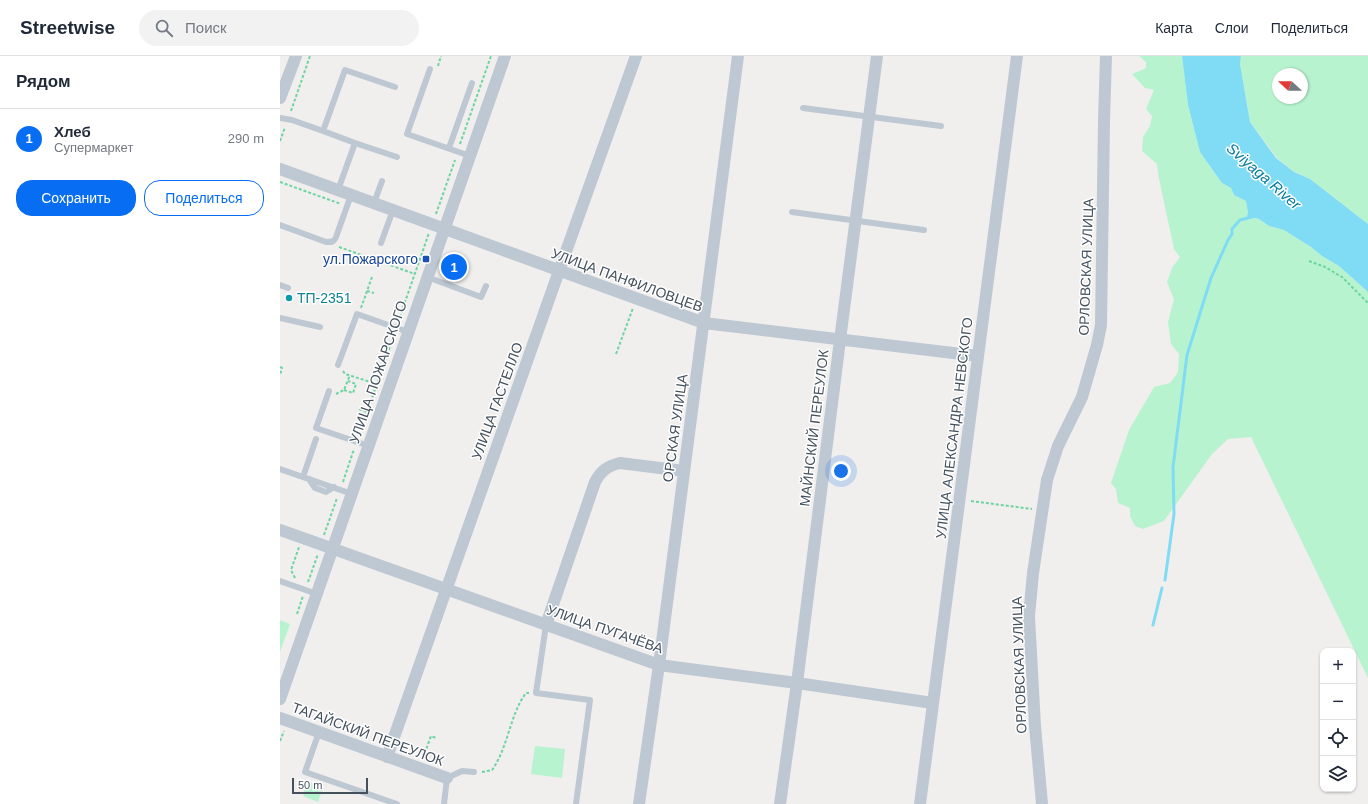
<!DOCTYPE html>
<html lang="ru">
<head>
<meta charset="utf-8">
<style>
	:root { --surface:#fff; --page:#f2f2f3; --text:#1f2937; --muted:#747a83; --line:#e0e1e3; --accent:#076df2 }
	body { margin:0; font-family:Helvetica,sans-serif; background:var(--page); color:var(--text) }
	.controls { position:absolute; right:12px; bottom:12px; display:grid; overflow:hidden; border-radius:8px; box-shadow:0 1px 3px #0004 }
	.controls button { width:36px; height:36px; display:grid; place-items:center; padding:0; border:0; border-bottom:1px solid var(--line); background:var(--surface); color:var(--text); font:20px sans-serif }
	.compass { position:absolute; left:992px; top:12px; width:36px; height:36px; border-radius:50%; background:var(--surface); box-shadow:0 1px 3px #0004; rotate:291deg }
	.scale { position:absolute; left:12px; bottom:10px; width:76px; box-sizing:border-box; padding-left:4px; border:2px solid #44515d; border-top:0; font-size:11px; line-height:14px; white-space:nowrap; color:#44515d; -webkit-text-stroke:3px #fff; paint-order:stroke }
	.you { position:absolute; left:561px; top:415px; width:14px; height:14px; margin:-10px; border:3px solid #fff; border-radius:50%; background:#1a73e8; box-shadow:0 0 0 6px #1a73e833 }
	.badge { display:grid; place-items:center; width:26px; height:26px; border-radius:50%; background:var(--accent); color:#fff; font-size:13px; font-weight:700 }
	.pin { position:absolute; translate:-50% -50%; border:2px solid #fff; box-shadow:0 1px 4px #0006 }
	.list { margin:0; padding:0; list-style:none }
	h2 { display:flex; justify-content:space-between; align-items:center; height:52px; margin:0; padding:0 16px; font-size:17px }
	h2 small { font-size:13px; font-weight:400; color:var(--muted) }
	.list li { display:grid; grid-template-columns:26px 1fr auto; gap:12px; align-items:center; box-sizing:border-box; height:60px; padding:0 16px; border-top:1px solid var(--line) }
	.list b { display:block; font-size:15px; white-space:nowrap }
	.list p { margin:0; font-size:13px; white-space:nowrap; color:var(--muted) }
	.list em { font-size:13px; font-style:normal; color:var(--muted) }
	.actions { display:flex; gap:8px; padding:12px 16px }
	.actions a { flex:1; padding:9px 0; border:1px solid var(--accent); border-radius:16px; text-align:center; font-size:14px; color:var(--accent) }
	.actions .main { background:var(--accent); color:#fff }
	.icon { flex:none; width:22px; height:22px; fill:none; stroke:currentColor; stroke-width:2; stroke-linecap:round; stroke-linejoin:round }
	.map { position:relative; flex:none; width:1088px; height:748px; overflow:hidden }
	header { display:flex; align-items:center; gap:24px; box-sizing:border-box; height:56px; padding:0 20px; background:var(--surface); border-bottom:1px solid var(--line) }
	header strong { font-size:19px }
	nav { display:flex; gap:22px; margin-inline-start:auto; font-size:14px }
	.search { width:280px; height:36px; background:var(--page); display:flex; align-items:center; gap:10px; box-sizing:border-box; padding:0 14px; border-radius:22px; color:var(--muted); font-size:15px }
	main { display:flex }
	aside { flex:1; background:var(--surface) }
	.map>svg:first-child { display:block }
</style>
</head>
<body>
<header>
<strong>Streetwise</strong>
<div class="search"><svg class="icon" aria-label="search" viewBox="0 0 24 24"><circle cx="10" cy="10" r="6"/><path d="M15 15l6 6"/></svg>Поиск</div>
<nav><a>Карта</a><a>Слои</a><a>Поделиться</a></nav>
</header>
<main>
<aside>
<h2>Рядом<small></small></h2>
<ul class="list">
<li><span class="badge">1</span><div><b>Хлеб</b><p>Супермаркет</p></div><em>290 m</em></li>
</ul>
<div class="actions"><a class="main">Сохранить</a><a>Поделиться</a></div>
</aside>
<div class="map">
<svg width="1088" height="748" viewBox="0 0 1088 748">
	<rect width="100%" height="100%" fill="#f1eeee"/>
	<path fill="#b7f3cf" fill-rule="evenodd" d="M859,0H902L908,49L920,96L942,127L951,132L954,139L966,145L968,157V164L975,162L979,163L989,170L1004,174L1031,191L1042,200L1059,210L1088,236V622L971,381L948,383L932,398L884,465L863,473L855,470L850,460V452L838,447L836,433L831,427L849,374L874,331L890,327L898,316L899,298L891,288L888,266L894,243L887,226L892,212L900,201L894,193L879,123L877,108L862,95L863,81L870,70L872,60L866,53L874,34L865,32L852,18L866,12V6Z
		M961,0H1088V168L1030,123L1014,116L997,102L970,66L960,8ZM998,18H1022V42H998Z
		M0,564L10,568L0,596Z
		M255,690L285,693L282,722L251,718Z
		M27,726L43,732L38,746L23,740Z"/>
	<path fill="#80dcf5" d="M902,0H961L960,8L970,66L996,102L1014,116L1030,123L1088,168V236L1059,210L1042,200L1031,191L1004,174L989,170L979,163L975,162L966,164L968,157L966,145L954,139L951,132L942,127L920,96L908,49Z"/>
	<g fill="none" stroke-linecap="round" stroke-linejoin="round">
		<path stroke="#80dcf5" stroke-width="3" d="M885,524L894,458L893,411L907,299L931,222L948,184L952,178V173L960,164L968,162
			M873,569L882,532"/>
		<path stroke="#6cd5a1" stroke-width="2" stroke-dasharray="3 2" stroke-linecap="butt" d="M158,10L161,0
			M11,55L30,0
			M0,85L5,71
			M180,88L211,0
			M0,126L61,148
			M156,158L175,104
			M59,191L135,218
			M1029,205L1045,211L1062,221L1088,247
			M87,235L94,237
			M81,252L92,221
			M118,266L149,177
			M336,298L353,252
			M0,311L2,312L0,319
			M63,315L65,318L97,328
			M64,334L73,337L76,328L68,325
			M56,338L64,334L70,319
			M79,353L87,356
			M79,379L114,279
			M63,426L74,393
			M691,445L752,453
			M44,479L57,442
			M15,522L11,514L19,491
			M28,526L38,498
			M17,558L23,540
			M0,685L4,675
			M143,702L151,680L156,682
			M202,716L212,714C228,692 230,658 246,637H249"/>
		<path stroke="#bdc8d2" stroke-width="6" d="M150,13L127,78L190,100
			M523,52L661,70
			M0,62L12,64L43,75
			M75,87L117,101
			M169,92L192,27
			M58,134L75,87L43,75L65,14L115,31
			M94,147L102,125
			M512,156L644,174
			M0,169L46,186C52,186 54,186 56,181L71,139
			M101,187L113,154
			M147,221L201,241L206,230
			M0,229L8,232
			M0,262L40,271
			M58,309L77,258L128,276
			M49,335L36,372L89,390
			M0,413L72,438
			M23,421L36,383
			M29,423L35,432L46,436L54,431
			M0,525L37,538
			M266,569L256,637L310,644L296,748
			M39,676L25,716L117,748
			M164,748L167,722L182,715L194,716"/>
		<path stroke="#bdc8d2" stroke-width="12" d="M0,42L16,0
			M0,113L424,267L698,300
			M0,474L379,609L517,627L653,647
			M266,569L315,426C321,415 327,410 340,407L404,415
			M0,643L225,0
			M0,662L167,722
			M107,701L279,215L356,0
			M359,748L379,609L458,0
			M500,748L517,627L560,284L597,0
			M640,748L737,0
			M762,748L755,670L751,597L749,560L753,517L767,424L778,390L802,341L817,289L821,269L824,65L826,0"/>
	</g>
	<rect fill="#1a4fb4" stroke="#fff" stroke-width="1.5" x="142" y="199" width="8" height="8" rx="2"/>
	<circle fill="#0f9aa8" stroke="#fff" stroke-width="1.5" cx="9" cy="242" r="4"/>
	<g text-anchor="middle" dominant-baseline="central" stroke-width="3" stroke-linejoin="round" paint-order="stroke">
		<g font-size="14" fill="#164399" stroke="#fff" text-anchor="end">
			<text x="138" y="203">ул.Пожарского</text>
		</g>
		<g font-size="14" fill="#44515d" stroke="#fff">
			<text transform="translate(806 211) rotate(-88)">ОРЛОВСКАЯ УЛИЦА</text>
			<text transform="translate(347 224) rotate(20)">УЛИЦА ПАНФИЛОВЦЕВ</text>
			<text transform="translate(98 316) rotate(-71)">УЛИЦА ПОЖАРСКОГО</text>
			<text transform="translate(217 345) rotate(-70)">УЛИЦА ГАСТЕЛЛО</text>
			<text transform="translate(395 372) rotate(-82)">ОРСКАЯ УЛИЦА</text>
			<text transform="translate(534 372) rotate(-83)">МАЙНСКИЙ ПЕРЕУЛОК</text>
			<text transform="translate(674 372) rotate(-83)">УЛИЦА АЛЕКСАНДРА НЕВСКОГО</text>
			<text transform="translate(325 573) rotate(19)">УЛИЦА ПУГАЧЁВА</text>
			<text transform="translate(739 609) rotate(-92)">ОРЛОВСКАЯ УЛИЦА</text>
			<text transform="translate(88 678) rotate(20)">ТАГАЙСКИЙ ПЕРЕУЛОК</text>
		</g>
		<g font-size="14" fill="#0d838f" stroke="#fff" text-anchor="start">
			<text x="17" y="242">ТП-2351</text>
		</g>
		<g font-size="15" font-style="italic" fill="#037b9c" stroke="#fff">
			<text transform="translate(984 120) rotate(41)">Sviyaga River</text>
		</g>
	</g>
</svg>
<div class="controls">
<button>+</button>
<button>−</button>
<button><svg class="icon" aria-label="locate" viewBox="0 0 24 24"><circle cx="12" cy="12" r="6"/><path d="M12 2v4M12 18v4M2 12h4M18 12h4"/></svg></button>
<button><svg class="icon" aria-label="layers" viewBox="0 0 24 24"><path d="M12 4l9 5-9 5-9-5zM3 14l9 5 9-5"/></svg></button>
</div>
<svg class="compass" viewBox="-18 -18 36 36"><path d="M0-13l5 13h-10z" fill="#e53935"/><path d="M0 13l5-13h-10z" fill="#747a83"/></svg>
<div class="scale">50 m</div>
<div class="you"></div>
<div class="pin badge" style="left:174px;top:211px">1</div>
</div>
</main>
</body>
</html>
